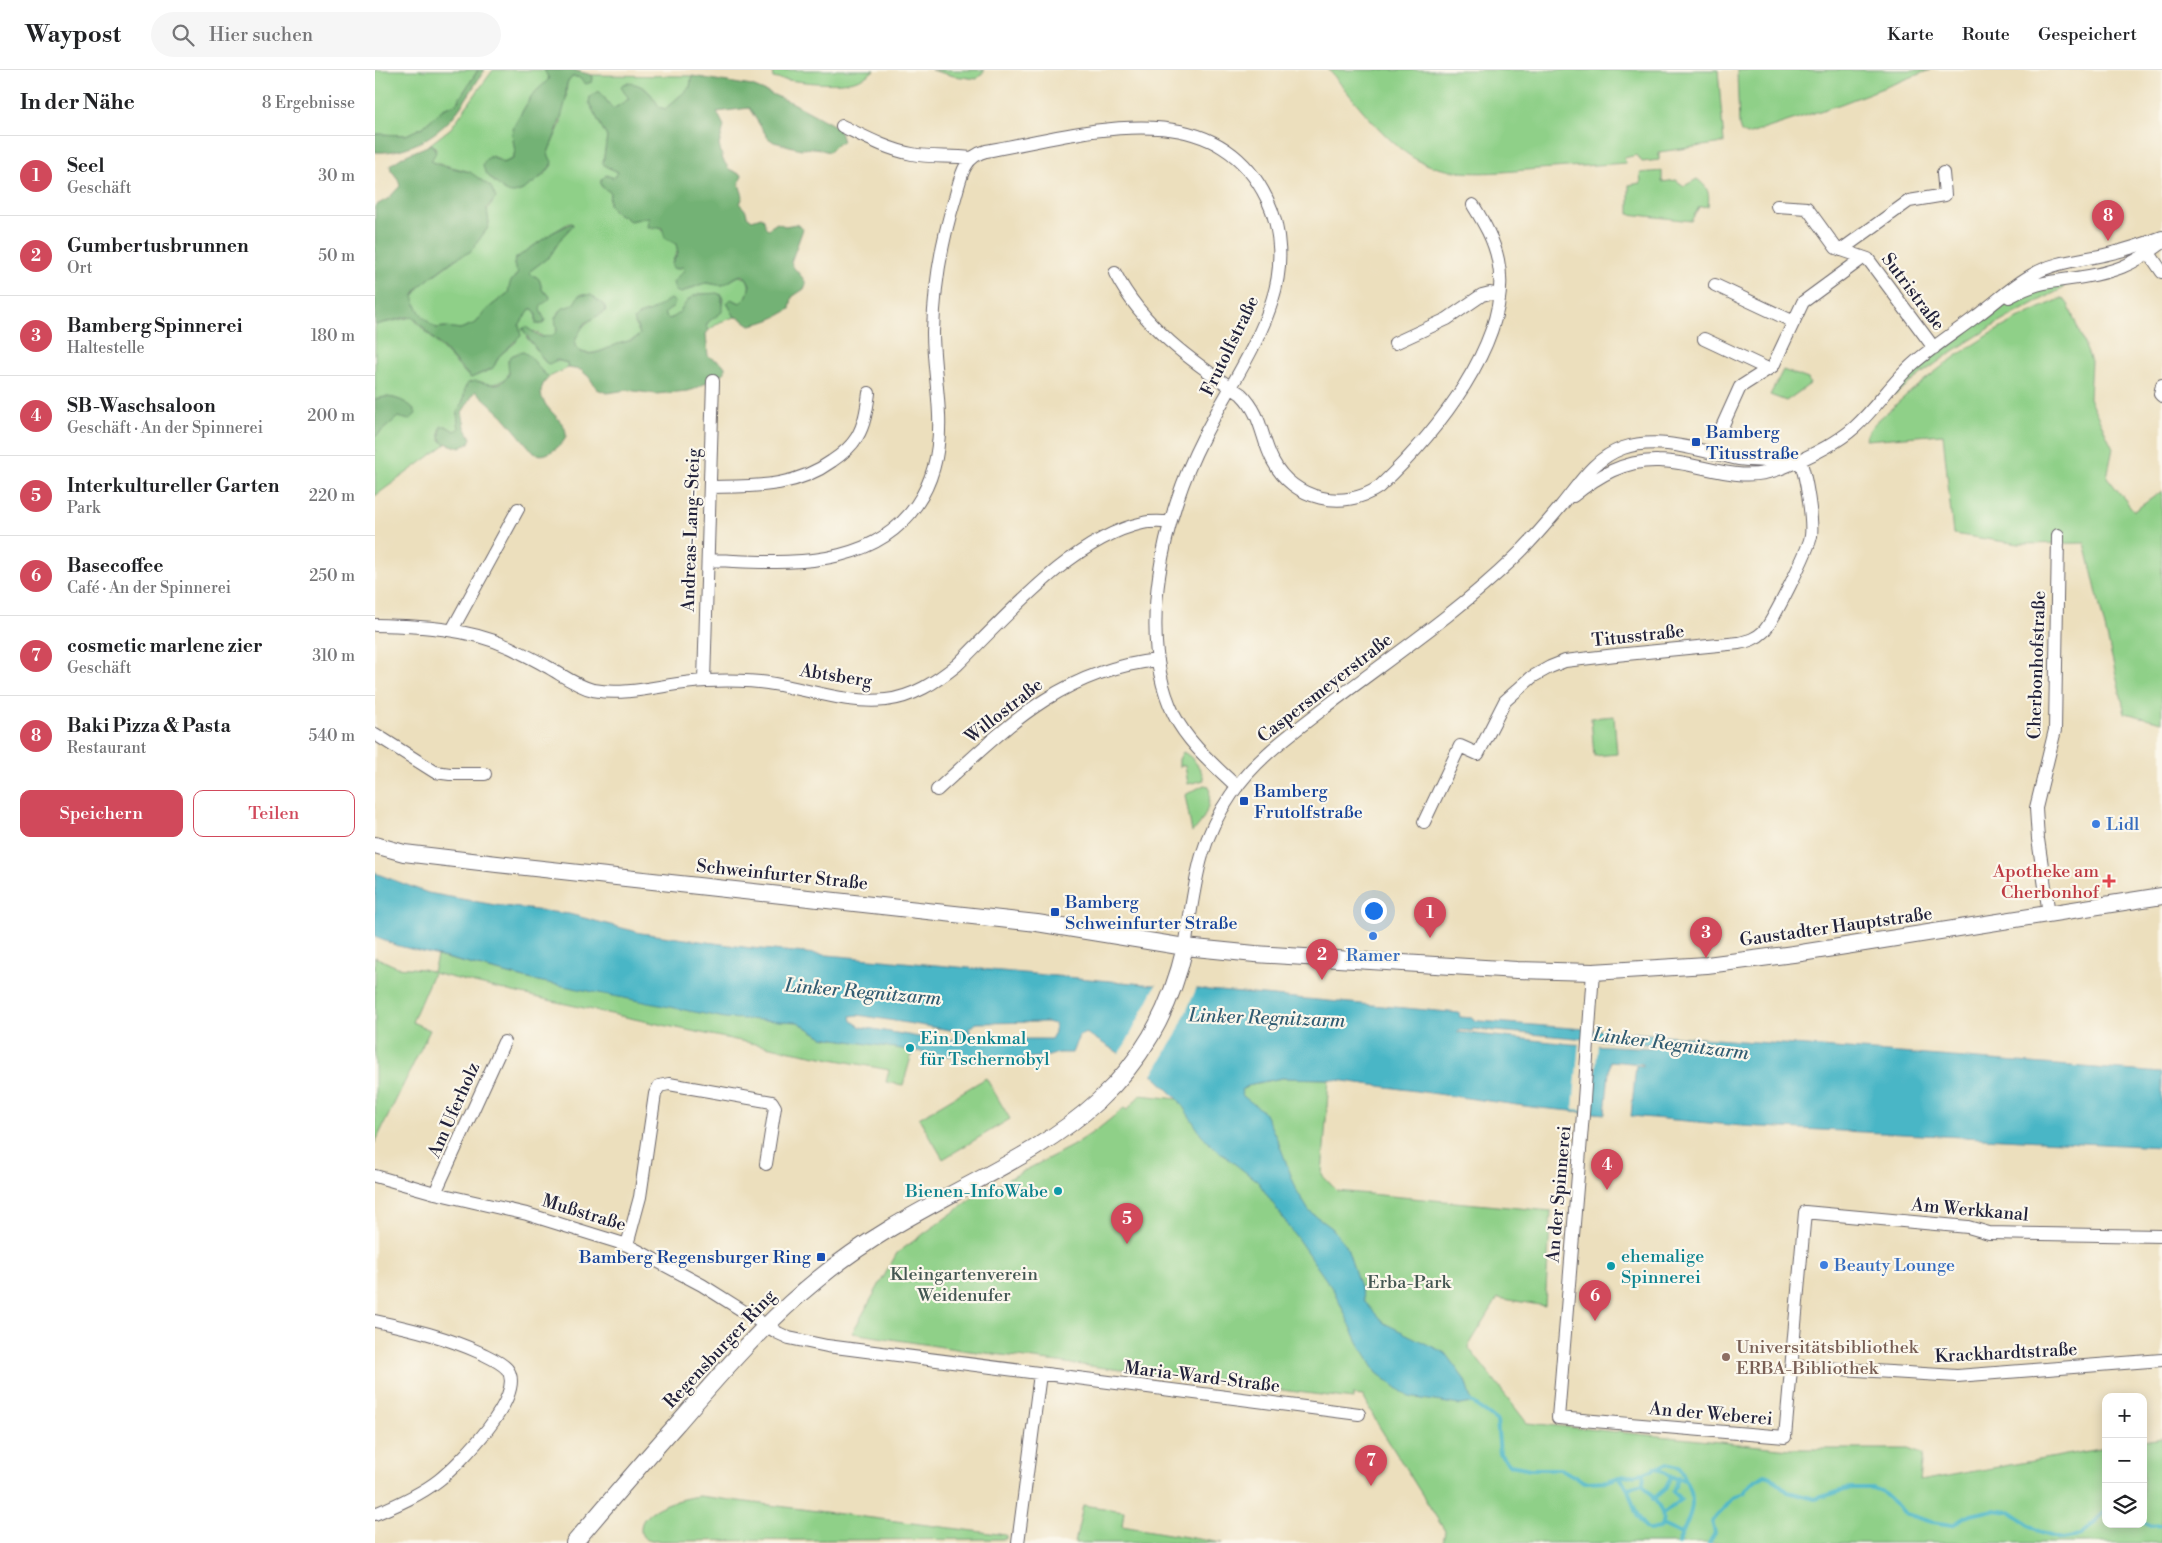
<!DOCTYPE html>
<html lang="de">
<head>
<meta charset="utf-8">
<style>
	:root { --surface:#fff; --page:#f6f6f6; --text:#202124; --muted:#757577; --line:#e0e0e0; --accent:#d1495b }
	body { margin:0; font-family:"Libre Bodoni",serif; background:var(--page); color:var(--text) }
	.controls { position:absolute; right:15px; bottom:15px; display:grid; overflow:hidden; border-radius:10px; box-shadow:0 2px 12px #0003 }
	.controls button { width:45px; height:45px; display:grid; place-items:center; padding:0; border:0; border-bottom:1px solid var(--line); background:var(--surface); color:var(--text); font:25px sans-serif }
	.you { position:absolute; left:998px; top:840px; width:18px; height:18px; margin:-12px; border:4px solid #fff; border-radius:50%; background:#1a73e8; box-shadow:0 0 0 8px #1a73e833 }
	.badge { display:grid; place-items:center; width:32px; height:32px; border-radius:50%; background:var(--accent); color:#fff; font-size:16px; font-weight:700 }
	.pin { position:absolute; translate:-50% -41px; filter:drop-shadow(0 1px 2px #0008) }
	.pin::after { content:''; position:absolute; top:26px; width:18px; height:15px; background:inherit; clip-path:polygon(0 0,100% 0,50% 100%) }
	.list { margin:0; padding:0; list-style:none }
	h2 { display:flex; justify-content:space-between; align-items:center; height:65px; margin:0; padding:0 20px; font-size:21px }
	h2 small { font-size:16px; font-weight:400; color:var(--muted) }
	.list li { display:grid; grid-template-columns:32px 1fr auto; gap:15px; align-items:center; box-sizing:border-box; height:80px; padding:0 20px; border-top:1px solid var(--line) }
	.list b { display:block; font-size:19px; white-space:nowrap }
	.list p { margin:0; font-size:16px; white-space:nowrap; color:var(--muted) }
	.list em { font-size:16px; font-style:normal; color:var(--muted) }
	.actions { display:flex; gap:10px; padding:15px 20px }
	.actions a { flex:1; padding:11px 0; border:1px solid var(--accent); border-radius:10px; text-align:center; font-size:18px; color:var(--accent) }
	.actions .main { background:var(--accent); color:#fff }
	.icon { flex:none; width:28px; height:28px; fill:none; stroke:currentColor; stroke-width:2; stroke-linecap:round; stroke-linejoin:round }
	.map { position:relative; flex:none; width:1787px; height:1473px; overflow:hidden }
	header { display:flex; align-items:center; gap:30px; box-sizing:border-box; height:70px; padding:0 25px; background:var(--surface); border-bottom:1px solid var(--line) }
	header strong { font-size:24px }
	nav { display:flex; gap:28px; margin-inline-start:auto; font-size:18px }
	.search { width:350px; height:45px; background:var(--page); display:flex; align-items:center; gap:12px; box-sizing:border-box; padding:0 18px; border-radius:28px; color:var(--muted); font-size:19px }
	main { display:flex }
	aside { flex:1; background:var(--surface) }
	.map>svg:first-child { display:block }
</style>
</head>
<body>
<header>
<strong>Waypost</strong>
<div class="search"><svg class="icon" aria-label="search" viewBox="0 0 24 24"><circle cx="10" cy="10" r="6"/><path d="M15 15l6 6"/></svg>Hier suchen</div>
<nav><a>Karte</a><a>Route</a><a>Gespeichert</a></nav>
</header>
<main>
<aside>
<h2>In der Nähe<small>8 Ergebnisse</small></h2>
<ul class="list">
<li><span class="badge">1</span><div><b>Seel</b><p>Geschäft</p></div><em>30 m</em></li>
<li><span class="badge">2</span><div><b>Gumbertusbrunnen</b><p>Ort</p></div><em>50 m</em></li>
<li><span class="badge">3</span><div><b>Bamberg Spinnerei</b><p>Haltestelle</p></div><em>180 m</em></li>
<li><span class="badge">4</span><div><b>SB-Waschsaloon</b><p>Geschäft · An der Spinnerei</p></div><em>200 m</em></li>
<li><span class="badge">5</span><div><b>Interkultureller Garten</b><p>Park</p></div><em>220 m</em></li>
<li><span class="badge">6</span><div><b>Basecoffee</b><p>Café · An der Spinnerei</p></div><em>250 m</em></li>
<li><span class="badge">7</span><div><b>cosmetic marlene zier</b><p>Geschäft</p></div><em>310 m</em></li>
<li><span class="badge">8</span><div><b>Baki Pizza &amp; Pasta</b><p>Restaurant</p></div><em>540 m</em></li>
</ul>
<div class="actions"><a class="main">Speichern</a><a>Teilen</a></div>
</aside>
<div class="map">
<svg width="1787" height="1473" viewBox="0 0 1787 1473">
	<rect width="100%" height="100%" fill="#fbf7ec"/>
	<filter id="ink" filterUnits="userSpaceOnUse"><feTurbulence type="fractalNoise" baseFrequency=".02" numOctaves="2"/><feDisplacementMap in="SourceGraphic" scale="10" xChannelSelector="R" yChannelSelector="G"/><feConvolveMatrix kernelMatrix="1 2 1 2 8 2 1 2 1" color-interpolation-filters="sRGB"/></filter>
	<filter id="wash" filterUnits="userSpaceOnUse"><feTurbulence type="fractalNoise" baseFrequency=".0096" numOctaves="4" result="noise"/><feDisplacementMap in="SourceGraphic" scale="20" xChannelSelector="R" yChannelSelector="G"/><feGaussianBlur stdDeviation="1.12" result="paint"/><feColorMatrix in="noise" values="0 0 0 0 0 0 0 0 0 0 0 0 0 0 0 0 0 1.4 0 .05"/><feComposite in="paint" operator="in"/></filter>
	<g filter="url(#wash)">
		<rect width="100%" height="100%" fill="#ecdfbd"/>
		<path fill="#8fd088" stroke="#587962" d="M0,0H103L81,34L68,39L48,57L31,65L0,64Z
			M118,0H169L174,5L173,11L157,25L144,47L137,64L140,81L138,89L128,93L120,87H113L108,95C117,116 125,117 146,121L169,105L177,95L173,84L174,80L186,53V44L191,28L192,13L197,7H203L209,13L218,9L217,5L317,6L315,17L290,39L284,37C275,21 270,15 251,13L254,29L238,39L224,21L215,27L214,33L232,67L228,93L230,96L243,102L239,108L233,106L226,110V116L235,122L234,134C239,144 247,144 255,151L274,147L273,152L277,159L283,157C292,161 288,168 301,174L303,180L298,190L300,199L308,197L309,200L306,223L329,213L348,215L364,206L371,208C377,216 374,224 368,231L365,233L359,230L352,233L360,247L345,252L334,260L331,256C336,244 347,246 348,229L345,224H323L315,228L303,245L294,249L289,244L296,229L279,240L263,245L260,254L265,264C259,271 251,271 243,274C230,279 211,291 200,276C199,260 215,249 228,243V234L223,232L220,227L206,224L198,236C176,240 183,248 181,264L170,268L159,261L151,267L163,280L169,291C177,291 184,290 192,293L193,298L174,307C163,301 159,288 148,282L138,285L133,290L134,301L132,308C120,315 116,316 103,311L90,318L88,331L82,343L84,359L79,361L71,356L65,359V370L71,374L0,426V367L20,348L40,340C28,330 17,324 0,329V255L37,247L93,306L96,308L115,300L120,295L124,286L141,272L144,255L155,239H158L161,243V251L164,255L170,250L164,240L167,233L175,228L174,225L168,221C164,213 167,207 156,205L155,201L175,186L187,167L198,155L197,153H194L177,163L140,189L139,195L143,203L137,210L133,223L116,236L101,253L85,259L69,257L61,258C51,252 38,237 39,225L47,214L100,175L112,159L114,153L111,141L117,134L113,115L92,101L58,92L56,89L61,79L57,74L54,75L76,58Z
			M397,0H499C478,22 429,11 402,9L398,8Z
			M556,0H610L602,9L579,6Z
			M954,0H1343L1349,73L1284,82V90L1267,92L1262,85L1249,88L1251,93C1222,95 1192,97 1163,99C1124,102 1079,109 1042,90C1011,73 977,27 954,0Z
			M1362,0H1555L1466,34L1372,65L1366,62L1364,56Z
			M1287,101V112L1301,110L1309,116L1322,109C1333,117 1335,123 1333,136L1324,137L1316,151L1254,144V115L1266,113L1265,103Z
			M1688,214L1689,218C1627,249 1574,280 1520,325L1519,323L1534,307L1558,286L1617,243L1650,224Z
			M1688,228L1693,234L1716,291L1714,328L1738,378L1732,407L1759,441L1787,421V652L1750,643L1710,473L1644,474L1578,464L1568,364L1491,370C1492,356 1509,346 1519,336C1573,288 1621,256 1688,228Z
			M1408,300L1433,309L1435,314L1411,331L1395,325Z
			M1239,646L1242,684L1219,686L1216,648Z
			M808,682C818,687 827,699 829,710L813,714L810,696H804V689Z
			M829,715L834,716C837,731 830,752 817,762L810,725Z
			M62,886L158,910L398,950L423,952L447,967L538,980L528,1015L511,1012L514,1000C361,971 209,940 58,903L37,952L55,960L0,1073V887L22,897L48,899L58,902Z
			M611,1008L635,1049L568,1089L544,1048Z
			M907,1008L954,1009L947,1105L962,1121L1176,1141L1170,1236L1123,1228L1093,1277L1152,1353L1415,1379H1533L1547,1384L1544,1411L1731,1378V1454H1768V1371L1787,1368V1473H1068L1070,1461L1002,1353L988,1326L978,1325V1329L587,1280L477,1263L522,1183L601,1126L697,1076L723,1059L749,1038L752,1040L765,1025L803,1029L866,1020L877,1014Z
			M324,1426L631,1465V1469L276,1471C270,1469 266,1467 266,1460C264,1438 308,1428 324,1426Z
			M708,1435L749,1441L747,1456L847,1473H700Z"/>
		<path fill="#73b274" stroke="#4a6a58" d="M103,0H110C98,16 88,37 74,51C55,70 27,84 0,82V64L31,65L48,57L68,39L81,34Z
			M169,0H198L217,5L218,9L217,12L211,14L203,7H197L192,13C190,20 192,27 190,33C186,49 181,64 174,80L173,84L177,92C175,102 148,123 138,123C130,123 124,116 119,111C113,105 109,103 108,95L111,89L117,86L128,93L138,89L140,81L137,64L139,56L157,25L174,9Z
			M317,6L377,16L418,33L464,58L468,72L463,73L454,82L440,78L426,79L399,72L393,68L374,38L342,42L349,56L344,75L348,90L354,99L367,105L364,114L368,126L365,134L371,141L372,146L377,150L386,147L389,149L390,156L393,159L402,153L410,156L421,154L428,159L416,192C418,200 428,205 431,214L429,219L417,227L415,239C403,247 389,253 375,255L365,248L360,247L352,233L356,229L365,233L372,226L375,215C368,195 358,212 347,215C342,216 337,213 332,213C323,214 314,220 306,223L300,221L298,212L309,200L308,197L300,199L297,197V193L303,183L301,174L290,168L287,158L283,157L273,158L274,147L255,151C247,144 239,144 234,134L235,122L226,116V110L231,105L239,108L243,102L230,96L228,93L232,67L214,33L215,27L224,21L238,39L254,29L246,16L248,14C265,10 277,23 284,37L290,39L315,17Z
			M57,74L61,82L56,91L61,94L95,102L116,117L121,128L112,138L114,153L112,159L95,182L80,189L56,207L43,218L39,225C38,237 51,251 61,258L72,257L85,259L101,253L111,240L133,223L135,213L143,203L139,195L140,189L177,163L197,153L198,155L187,167L175,186L155,201L156,205C167,207 164,213 168,221L174,225L175,228C171,234 166,232 165,240L170,250L168,254H161V243L158,239H155L144,255L146,266L124,286L118,298L96,308L39,248L32,247L0,255V136L14,128L25,116L23,109L16,100L15,95L29,86Z
			M342,223L347,226V242L333,252L331,256L334,260L331,264L333,286L347,293L350,297V302L320,319L313,321L281,324L252,320L232,323L222,319L214,307L206,300L193,298L192,293L182,290L174,294L171,293L147,259L151,257L166,267L178,266L182,260L180,248L188,238L198,235L204,225H216L230,236L231,241L210,253L201,268L200,276C211,292 230,279 243,274C251,271 260,271 265,264L259,250C264,243 270,244 278,240C284,237 289,231 296,229L300,232L298,237L289,244L294,249C307,246 307,233 317,227C323,223 335,224 342,223Z
			M148,282C160,287 163,301 174,307C172,310 168,313 167,317C158,342 217,357 177,381C171,385 166,386 159,383L128,346L101,321C97,325 91,337 87,342L90,357L96,368L94,373L85,378L67,372L65,366L66,356H71L79,361L84,359L82,343L88,331L90,318L93,313L100,311C113,313 125,320 134,304C133,289 130,286 148,282Z
			M10,327C21,327 39,334 41,344L34,350L23,347L0,367V329Z"/>
		<path fill="#4ab6c6" stroke="#366c80" fill-rule="evenodd" d="M0,803L53,823L120,835L194,844L266,863L376,878L1084,943L1085,947L1098,948L1099,950L1105,951L1787,1003V1077L1367,1056L1256,1046L1261,995L1268,996V994L1235,991L1230,1044L1164,1038L954,1009L907,1008L877,1014L866,1020L868,1026L889,1042L903,1071L922,1121L934,1141L957,1158L971,1175L990,1232L1009,1253L1070,1283L1090,1310L1097,1333L1085,1335L1034,1327L1002,1303L983,1272L959,1221L883,1112L837,1076L826,1064L803,1029L775,1002L711,963L704,966L697,983H683L674,986L613,992L447,967L423,952L350,948L158,910L20,875L0,867ZM483,945L581,961L584,966L573,972L486,957L477,951L476,946ZM671,952L680,954V962L676,969H606L597,968L594,958L602,953ZM1098,959L1281,975L1280,978L1195,974L1082,962L1084,960L1097,961Z"/>
		<path fill="#ecdfbd" d="M782,913L822,917L801,965L776,1007L742,986L751,973Z
			M1204,972L1223,974L1217,1041L1198,1039Z"/>
		<g fill="none" stroke-linecap="round" stroke-linejoin="round">
			<path stroke="#4ab6c6" stroke-width="4" d="M1095,1331L1122,1351L1125,1384L1135,1395L1156,1399H1186L1210,1412L1233,1411L1244,1407C1261,1423 1254,1445 1274,1460L1285,1458C1295,1442 1276,1427 1268,1414L1269,1403L1291,1394L1304,1397C1308,1402 1309,1407 1312,1412C1324,1434 1312,1452 1303,1473
				M1280,1397L1300,1408L1311,1410
				M1244,1407L1269,1403
				M1253,1418L1268,1414
				M1278,1429L1291,1418L1296,1406
				M1288,1444L1306,1430L1298,1421L1304,1408
				M1768,1452L1776,1456L1787,1455
				M1287,1455L1307,1464
				M1334,1473L1340,1463L1337,1452C1343,1443 1352,1438 1357,1428L1369,1423L1376,1414L1390,1405L1396,1407L1413,1422L1440,1429L1476,1418H1498L1506,1421L1531,1444L1557,1452L1577,1455L1596,1445L1618,1440L1636,1442L1666,1463L1687,1469L1705,1466L1731,1441"/>
		</g>
	</g>
	<g filter="url(#ink)">
		<g fill="none" stroke-linecap="round" stroke-linejoin="round">
			<g stroke="#696468" stroke-width="14">
				<path id="minor" d="M467,56C490,67 512,79 537,84C556,88 576,85 596,88
					M1402,136L1432,138L1461,178L1493,189L1559,278
					M1466,180L1534,131L1570,125L1568,103
					M1774,183L1787,202
					M740,203C767,256 817,292 866,324C888,346 885,366 898,391C918,430 969,441 1004,417C1057,367 1140,270 1123,190C1119,170 1109,153 1098,135
					M1340,215L1419,252
					M1634,227C1647,220 1660,214 1675,212C1699,208 1724,206 1747,197C1762,191 1775,182 1787,173
					M1329,269L1393,299
					M1020,273L1072,249L1107,225L1115,223L1124,225
					M1787,315L1785,324L1787,326
					M1346,359L1365,317L1398,296L1428,232L1488,188
					M335,417C379,416 420,418 457,391C466,385 476,377 482,367C490,354 492,337 494,323
					M1198,426C1223,406 1249,390 1283,391C1327,391 1362,417 1409,397C1434,387 1460,375 1480,357C1502,337 1517,312 1539,293C1559,276 1582,261 1603,245C1621,232 1637,216 1657,205C1680,191 1708,190 1733,184C1751,180 1769,174 1787,167
					M333,490C376,491 423,496 465,485C534,468 567,415 564,345C563,317 558,289 558,262C559,218 567,170 580,128C586,107 588,87 611,81C704,65 839,18 892,129C907,160 908,198 897,231C882,279 850,324 828,368C789,444 760,564 799,645C813,673 839,695 862,717
					M0,555C45,556 93,558 134,577C146,583 159,589 171,596C186,604 201,616 218,620C256,627 294,612 331,611C353,610 377,610 399,614C436,620 473,634 511,630C538,627 561,612 582,595C631,547 698,468 768,453C776,451 786,452 794,452
					M77,560L143,439
					M329,611L338,311
					M0,664L60,702L75,704H110
					M562,720C631,657 686,600 783,590
					M1049,752L1085,676L1103,684L1130,631L1157,607L1175,597L1190,591L1241,585L1364,573C1373,571 1381,569 1388,562C1397,554 1434,479 1436,466C1438,450 1431,405 1425,391
					M1674,844L1663,769L1661,738L1680,660L1683,465
					M810,877C820,819 821,775 856,725C879,690 916,664 948,639C1012,590 1081,544 1139,488C1156,472 1171,454 1186,436C1205,413 1218,389 1248,378C1286,365 1327,382 1364,389C1384,392 1404,390 1425,391
					M1218,902L1208,1044L1183,1348L1410,1367L1430,1142L1593,1157L1614,1163L1787,1166
					M0,1106L60,1123L152,1144L252,1175L327,1215L403,1263L414,1268L452,1276L984,1344
					M60,1123L129,972
					M252,1175L265,1127L280,1024L284,1016L294,1014L397,1032L400,1037L391,1094
					M0,1251C37,1259 71,1267 106,1283C114,1287 126,1292 132,1299C153,1325 83,1395 64,1410C45,1425 22,1435 0,1444
					M1416,1296L1582,1306L1787,1290
					M643,1473L665,1304"/>
			</g>
			<g stroke="#696468" stroke-width="18">
				<path id="tertiary" d="M0,775L29,783L122,794L662,853L810,877L880,884L1142,900L1218,902L1332,895L1426,883L1787,826
					M199,1473C233,1433 267,1393 302,1354C347,1302 390,1252 443,1209C583,1092 762,1085 810,877"/>
			</g>
			<use href="#minor" stroke="#fff" stroke-width="12"/>
			<use href="#tertiary" stroke="#fff" stroke-width="16"/>
		</g>
	</g>
	<g fill="#1a4fb4" stroke="#fbf7ec" stroke-width="2">
		<rect x="1316" y="367" width="10" height="10" rx="2.5"/>
		<rect x="864" y="726" width="10" height="10" rx="2.5"/>
		<rect x="675" y="837" width="10" height="10" rx="2.5"/>
		<rect x="441" y="1182" width="10" height="10" rx="2.5"/>
	</g>
	<g fill="#3f7fe0" stroke="#fbf7ec" stroke-width="2">
		<circle cx="1721" cy="754" r="5"/>
		<circle cx="998" cy="866" r="5"/>
		<circle cx="1449" cy="1195" r="5"/>
	</g>
	<path fill="#e0444e" stroke="#fbf7ec" stroke-width="2" d="M1731.5 803.5h5v5h5v5h-5v5h-5v-5h-5v-5h5z"/>
	<g fill="#0f9aa8" stroke="#fbf7ec" stroke-width="2">
		<circle cx="535" cy="978" r="5"/>
		<circle cx="683" cy="1121" r="5"/>
		<circle cx="1236" cy="1196" r="5"/>
	</g>
	<circle fill="#8d6e63" stroke="#fbf7ec" stroke-width="2" cx="1351" cy="1287" r="5"/>
	<g text-anchor="middle" dominant-baseline="central" stroke-width="4.5" stroke-linejoin="round" paint-order="stroke">
		<g font-size="18" fill="#22223b" stroke="#fbf7ec">
			<text transform="translate(1538 222) rotate(53)">Sutristraße</text>
			<text transform="translate(855 276) rotate(-64)">Frutolfstraße</text>
			<text transform="translate(316 460) rotate(-88)">Andreas-Lang-Steig</text>
			<text transform="translate(1263 566) rotate(-6)">Titusstraße</text>
			<text transform="translate(1662 595) rotate(-88)">Cherbonhofstraße</text>
			<text transform="translate(461 606) rotate(9)">Abtsberg</text>
			<text transform="translate(950 618) rotate(-38)">Caspersmeyerstraße</text>
			<text transform="translate(629 641) rotate(-38)">Willostraße</text>
			<text transform="translate(407 805) rotate(6)">Schweinfurter Straße</text>
			<text transform="translate(1461 857) rotate(-8)">Gaustadter Hauptstraße</text>
			<text transform="translate(79 1040) rotate(-66)">Am Uferholz</text>
			<text transform="translate(1184 1124) rotate(-85)">An der Spinnerei</text>
			<text transform="translate(1595 1140) rotate(5)">Am Werkkanal</text>
			<text transform="translate(209 1143) rotate(17)">Mußstraße</text>
			<text transform="translate(345 1279) rotate(-47)">Regensburger Ring</text>
			<text transform="translate(1631 1283) rotate(-3)">Krackhardtstraße</text>
			<text transform="translate(827 1307) rotate(7)">Maria-Ward-Straße</text>
			<text transform="translate(1336 1344) rotate(5)">An der Weberei</text>
		</g>
		<g font-size="18" fill="#164399" stroke="#fbf7ec" text-anchor="start">
			<text x="1331" y="362">Bamberg<tspan x="1331" dy="21">Titusstraße</tspan></text>
			<text x="879" y="721">Bamberg<tspan x="879" dy="21">Frutolfstraße</tspan></text>
			<text x="690" y="832">Bamberg<tspan x="690" dy="21">Schweinfurter Straße</tspan></text>
			<text x="436" y="1187" text-anchor="end">Bamberg Regensburger Ring</text>
		</g>
		<g font-size="18" fill="#366cbe" stroke="#fbf7ec" text-anchor="start">
			<text x="1731" y="754">Lidl</text>
			<text x="998" y="885" text-anchor="middle">Ramer</text>
			<text x="1459" y="1195">Beauty Lounge</text>
		</g>
		<g font-size="18" fill="#be3a42" stroke="#fbf7ec" text-anchor="end">
			<text x="1724" y="801">Apotheke am<tspan x="1724" dy="21">Cherbonhof</tspan></text>
		</g>
		<g font-size="18" fill="#0d838f" stroke="#fbf7ec" text-anchor="start">
			<text x="545" y="968">Ein Denkmal<tspan x="545" dy="21">für Tschernobyl</tspan></text>
			<text x="673" y="1121" text-anchor="end">Bienen-InfoWabe</text>
			<text x="1246" y="1186">ehemalige<tspan x="1246" dy="21">Spinnerei</tspan></text>
		</g>
		<g font-size="18" fill="#435652" stroke="#fbf7ec">
			<text x="589" y="1204">Kleingartenverein<tspan x="589" dy="21">Weidenufer</tspan></text>
			<text x="1034" y="1212">Erba-Park</text>
		</g>
		<g font-size="18" fill="#785e54" stroke="#fbf7ec" text-anchor="start">
			<text x="1361" y="1277">Universitätsbibliothek<tspan x="1361" dy="21">ERBA-Bibliothek</tspan></text>
		</g>
		<g font-size="19" font-style="italic" fill="#325d73" stroke="#fbf7ec">
			<text transform="translate(488 922) rotate(5)">Linker Regnitzarm</text>
			<text transform="translate(892 948) rotate(2)">Linker Regnitzarm</text>
			<text transform="translate(1296 974) rotate(7)">Linker Regnitzarm</text>
		</g>
	</g>
</svg>
<div class="controls">
<button>+</button>
<button>−</button>
<button><svg class="icon" aria-label="layers" viewBox="0 0 24 24"><path d="M12 4l9 5-9 5-9-5zM3 14l9 5 9-5"/></svg></button>
</div>
<div class="you"></div>
<div class="pin badge" style="left:1055px;top:868px">1</div>
<div class="pin badge" style="left:947px;top:910px">2</div>
<div class="pin badge" style="left:1331px;top:888px">3</div>
<div class="pin badge" style="left:1232px;top:1120px">4</div>
<div class="pin badge" style="left:752px;top:1174px">5</div>
<div class="pin badge" style="left:1220px;top:1251px">6</div>
<div class="pin badge" style="left:996px;top:1416px">7</div>
<div class="pin badge" style="left:1733px;top:171px">8</div>
</div>
</main>
</body>
</html>
